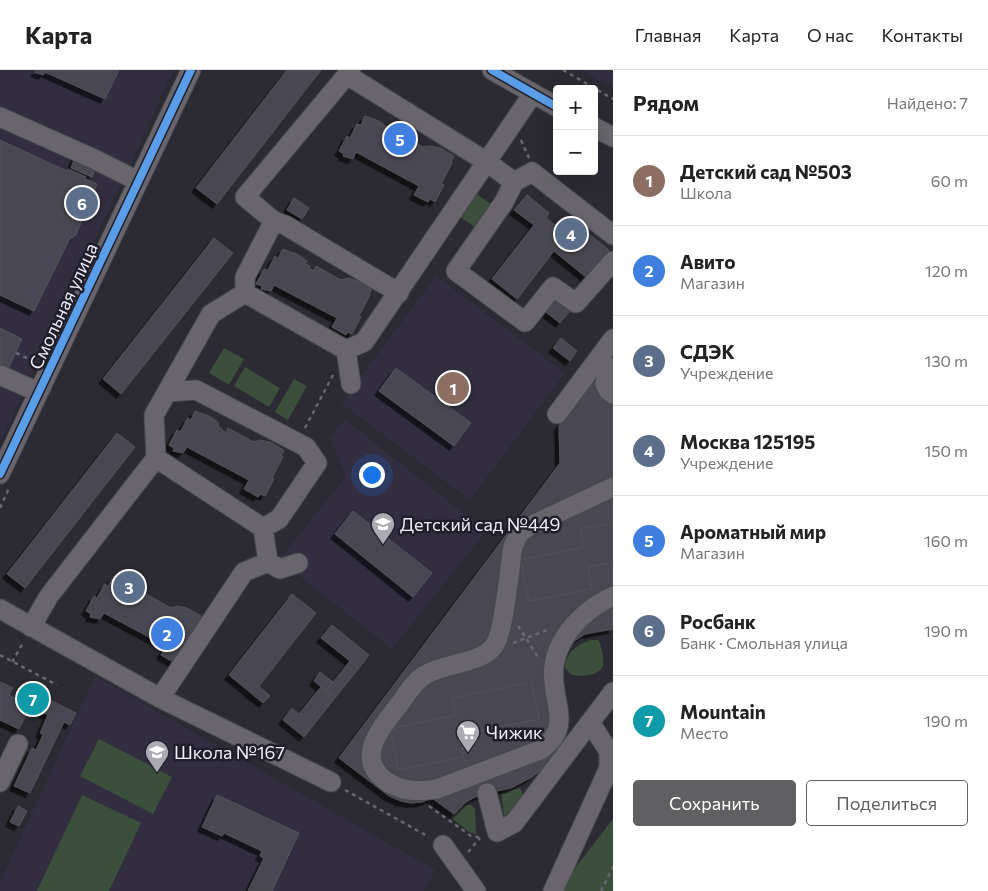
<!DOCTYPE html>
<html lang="ru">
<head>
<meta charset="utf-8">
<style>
	:root { --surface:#fff; --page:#f6f6f6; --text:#222; --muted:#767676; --line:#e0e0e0; --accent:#605f62 }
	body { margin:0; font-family:Commissioner,sans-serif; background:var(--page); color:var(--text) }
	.controls { position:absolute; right:15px; top:15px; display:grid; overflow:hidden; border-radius:5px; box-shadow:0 5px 20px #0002 }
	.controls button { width:45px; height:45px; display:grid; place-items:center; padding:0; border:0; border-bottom:1px solid var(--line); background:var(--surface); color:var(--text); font:25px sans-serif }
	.you { position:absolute; left:371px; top:404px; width:18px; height:18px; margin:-12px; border:4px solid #fff; border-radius:50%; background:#1a73e8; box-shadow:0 0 0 8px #1a73e833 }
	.badge { display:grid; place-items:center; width:32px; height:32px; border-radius:50%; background:var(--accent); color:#fff; font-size:16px; font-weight:700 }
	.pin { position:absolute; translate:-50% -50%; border:2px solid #fff; box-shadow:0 1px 5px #0006 }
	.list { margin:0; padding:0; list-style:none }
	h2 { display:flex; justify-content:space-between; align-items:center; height:65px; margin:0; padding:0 20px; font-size:21px }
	h2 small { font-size:16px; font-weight:400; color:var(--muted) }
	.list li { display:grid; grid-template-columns:32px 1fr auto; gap:15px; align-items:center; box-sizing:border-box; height:90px; padding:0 20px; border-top:1px solid var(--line) }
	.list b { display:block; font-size:19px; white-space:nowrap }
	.list p { margin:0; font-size:16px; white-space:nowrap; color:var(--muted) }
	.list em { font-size:16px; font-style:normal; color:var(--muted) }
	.actions { display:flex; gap:10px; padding:15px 20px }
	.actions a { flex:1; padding:11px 0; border:1px solid var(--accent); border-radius:5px; text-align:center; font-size:18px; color:var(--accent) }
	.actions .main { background:var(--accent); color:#fff }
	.map { position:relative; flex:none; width:613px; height:821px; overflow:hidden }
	header { display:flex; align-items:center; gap:30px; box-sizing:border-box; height:70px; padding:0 25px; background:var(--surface); border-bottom:1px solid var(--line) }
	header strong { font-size:24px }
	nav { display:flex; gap:28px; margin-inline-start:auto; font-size:18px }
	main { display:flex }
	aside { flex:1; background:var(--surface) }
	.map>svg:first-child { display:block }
</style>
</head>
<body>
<header>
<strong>Карта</strong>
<nav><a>Главная</a><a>Карта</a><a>О нас</a><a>Контакты</a></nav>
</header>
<main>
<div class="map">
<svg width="613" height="821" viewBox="0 0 613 821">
	<defs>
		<filter id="shadow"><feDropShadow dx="-4.5" dy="4.5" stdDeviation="0" flood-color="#0009"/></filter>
	</defs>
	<rect width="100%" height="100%" fill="#2c2a32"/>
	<path fill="#322e40" d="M0,0H174L0,373Z
		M580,0H613V18Z
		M436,206L565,303L470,430L341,333Z
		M345,349L486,461L392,579L279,490L346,406L329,368Z
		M95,606L435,800L424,821H0V812Z"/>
	<path fill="#3c4f3d" d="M474,122L492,135L476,158L458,145Z
		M224,278L244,289L229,315L209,303Z
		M245,297L280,318L269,337L234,316Z
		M294,309L307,316L288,350L275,342Z
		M590,570H598L600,573L603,585V596C598,606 582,607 572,605L565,598C566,582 576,576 590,570Z
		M99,669L172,707L153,744L80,706Z
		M520,718L523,724L507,745L504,746L501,723Z
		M82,725L141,753L109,821H37Z
		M467,735H471L475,739L476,764L469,762L453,749Z
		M613,749V821H558L564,812Z"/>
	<path fill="#4a4651" stroke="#545258" filter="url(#shadow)" d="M36,0H119L105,29L45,2L43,5L35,2Z
		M287,0H321L217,134L196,118Z
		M365,46L379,51L389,59L388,61L392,64L391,66L396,68L398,64L423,77L430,76L440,78L454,86L451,92L452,93L441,114L444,115L435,132L430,129L428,132L414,125L419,116L356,82L353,89L343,86L344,84L339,81L347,66L350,68L357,54L361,55Z
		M0,70L67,101L68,99L86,107L85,109L97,114L76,165L69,170L34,241L0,225Z
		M76,85L97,94L92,107L71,98Z
		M527,125L549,143L546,148L566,164L575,153L609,180L587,208L554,181L517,229L492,209L534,155L514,140Z
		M294,128L309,138L302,149L287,140Z
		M214,168L233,183L121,324L103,309Z
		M283,179L297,184L307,191L305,194L310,196L309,198L314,201L316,196L341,210L348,208L358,211L372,218L369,225H370L359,246L361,247L352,264L348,262L346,265L332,257L337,248L274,215L271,221L261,219L262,216L256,214L264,199L268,200L275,186L278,188Z
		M554,222L573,237L560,253L541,238Z
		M0,258L22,269L8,299L0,295Z
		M561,268L577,281L570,291L553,278Z
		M613,284V559L585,564L568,575L562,583V667L555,683L540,701L532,707L511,718L487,723L475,727L466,732L454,744L432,728L422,732L411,733L401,731L389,726L339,688L560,393L559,356Z
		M396,298L471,353L454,376L379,321Z
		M195,341L209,346L219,353L218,356L226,363L228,358L254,372L260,370L270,372L284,380L281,386L283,387L272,408L274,409L265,426L260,424L258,427L244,419L249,410L187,377L183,383L173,381L174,378L169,375L177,360L180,362L188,348L191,350Z
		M117,363L135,377L25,518L7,504Z
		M353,441L432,503L413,527L335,464Z
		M613,453V492L588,497L592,519L529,531L520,490L584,477L580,459Z
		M113,507L126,512L136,519L135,522L143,529L146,524L171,538L177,536L187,538L201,546L198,553H200L175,593L161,585L166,576L104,543L100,549L90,547L91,544L86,541L94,526L97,528L105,514L108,516Z
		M292,524L316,543L259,616L270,626L263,633L229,605Z
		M332,555L369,585L359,598L321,568Z
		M350,591L359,598L335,628L326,621Z
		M320,602L333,612L326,621L314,611Z
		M0,612L13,618L9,625L31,635L19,659L0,650Z
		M531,612L539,649L460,665L464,687L398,700L390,659L456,645L452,628Z
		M321,617L335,628L304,667L283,650L292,638L299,644Z
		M36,623L76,643L70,655L64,652L30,723L14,716L32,678L36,680L43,665L40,663L48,645L30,636Z
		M217,725L299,763L272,821H248L264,788L260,786L262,781L224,763L222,766L202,757Z
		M18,736L27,741L19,756L10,752Z"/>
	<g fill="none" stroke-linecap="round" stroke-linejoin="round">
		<g stroke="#49474e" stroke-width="21">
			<path id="minor" d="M492,0L557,37
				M347,5L487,92L514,112L532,102L613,165
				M0,47L94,89L138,111
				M594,57L613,67
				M514,112L504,132L456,201L525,252L553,217L576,233L613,191
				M274,151L245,127L351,0
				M399,223L285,155L274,151L245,207V223L346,280L364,272L532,25
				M346,280L351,314
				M613,298L607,306L605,314L608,320L613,324
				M0,305L38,322
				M167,322L196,320L306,377L317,393L279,449L263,458L156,388L154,345L211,244L245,223
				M557,344L613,269
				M0,404L191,0
				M613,417L528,457L519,464L513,476C510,495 504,564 494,576C481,594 444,593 425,605C413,612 406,626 398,636C380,659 353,690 389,713C404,722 420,722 437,719L540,680C576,656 549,630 554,596C558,565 585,539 613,526
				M263,458L268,492L280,499L298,493
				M0,539L160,628L331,712
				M31,557L49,526L156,388
				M160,628L244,502L268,492
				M0,712L18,674
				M487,723L497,762L514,753L613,622
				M443,775L476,821
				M553,821L609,698V682L590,652"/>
		</g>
		<path stroke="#68676e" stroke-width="2.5" stroke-dasharray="4 4" stroke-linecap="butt" d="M563,0L613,29
			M521,70L529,88
			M567,163L565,157L571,150
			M16,283L33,291
			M305,358L333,305
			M0,438L10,416
			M518,556L538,587
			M513,573L550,559
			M0,585L57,615
			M12,592L24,571
			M345,720L429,767
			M429,736L471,766L482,768
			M468,782L480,768
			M601,821L613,797"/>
		<use href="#minor" stroke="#68666c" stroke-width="19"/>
		<g stroke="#201e2a" stroke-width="11">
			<path id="cycleway" d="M492,0L557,37
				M0,404L191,0"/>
		</g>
		<use href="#cycleway" stroke="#5a9eea" stroke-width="8"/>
	</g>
	<defs>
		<g id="school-pin" transform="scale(1.25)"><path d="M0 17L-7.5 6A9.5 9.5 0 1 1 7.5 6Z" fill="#aba9b1" stroke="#201e2a"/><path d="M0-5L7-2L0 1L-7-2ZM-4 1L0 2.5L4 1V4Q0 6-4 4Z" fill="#fff"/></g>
		<g id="supermarket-pin" transform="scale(1.25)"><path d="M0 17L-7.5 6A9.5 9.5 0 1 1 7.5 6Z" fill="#aba9b1" stroke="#201e2a"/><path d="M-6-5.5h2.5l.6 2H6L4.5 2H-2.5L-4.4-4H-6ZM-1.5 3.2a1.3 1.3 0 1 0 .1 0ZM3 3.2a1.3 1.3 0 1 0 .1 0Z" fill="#fff"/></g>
	</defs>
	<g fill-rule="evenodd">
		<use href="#school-pin" x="383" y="454"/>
		<use href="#supermarket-pin" x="468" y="662"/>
		<use href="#school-pin" x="157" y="682"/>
	</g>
	<g text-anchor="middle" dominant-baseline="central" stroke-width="5" stroke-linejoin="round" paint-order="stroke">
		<g font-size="18" fill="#efedf6" stroke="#201e2a">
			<text transform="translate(63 236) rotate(-65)">Смольная улица</text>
		</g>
		<g font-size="18" fill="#efedf6" stroke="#201e2a" text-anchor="start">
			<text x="400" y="454">Детский сад №449</text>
			<text x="486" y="662">Чижик</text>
			<text x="174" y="682">Школа №167</text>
		</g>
	</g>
</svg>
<div class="controls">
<button>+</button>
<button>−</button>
</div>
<div class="you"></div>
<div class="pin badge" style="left:453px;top:318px;background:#8d6e63">1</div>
<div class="pin badge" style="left:167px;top:564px;background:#3f7fe0">2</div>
<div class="pin badge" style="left:129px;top:517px;background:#5c6f8a">3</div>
<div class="pin badge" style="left:571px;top:164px;background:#5c6f8a">4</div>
<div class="pin badge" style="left:400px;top:69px;background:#3f7fe0">5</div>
<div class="pin badge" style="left:82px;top:133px;background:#5c6f8a">6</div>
<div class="pin badge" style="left:33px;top:629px;background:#0f9aa8">7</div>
</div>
<aside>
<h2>Рядом<small>Найдено: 7</small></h2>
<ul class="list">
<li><span class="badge" style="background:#8d6e63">1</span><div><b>Детский сад №503</b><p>Школа</p></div><em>60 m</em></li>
<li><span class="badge" style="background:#3f7fe0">2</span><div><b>Авито</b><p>Магазин</p></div><em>120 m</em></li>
<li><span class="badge" style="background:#5c6f8a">3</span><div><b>СДЭК</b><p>Учреждение</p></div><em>130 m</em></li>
<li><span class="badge" style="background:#5c6f8a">4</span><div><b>Москва 125195</b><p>Учреждение</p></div><em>150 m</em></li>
<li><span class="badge" style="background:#3f7fe0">5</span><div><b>Ароматный мир</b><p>Магазин</p></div><em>160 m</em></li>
<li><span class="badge" style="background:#5c6f8a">6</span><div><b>Росбанк</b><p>Банк · Смольная улица</p></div><em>190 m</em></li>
<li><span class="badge" style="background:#0f9aa8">7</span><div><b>Mountain</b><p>Место</p></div><em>190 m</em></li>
</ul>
<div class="actions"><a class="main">Сохранить</a><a>Поделиться</a></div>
</aside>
</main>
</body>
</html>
